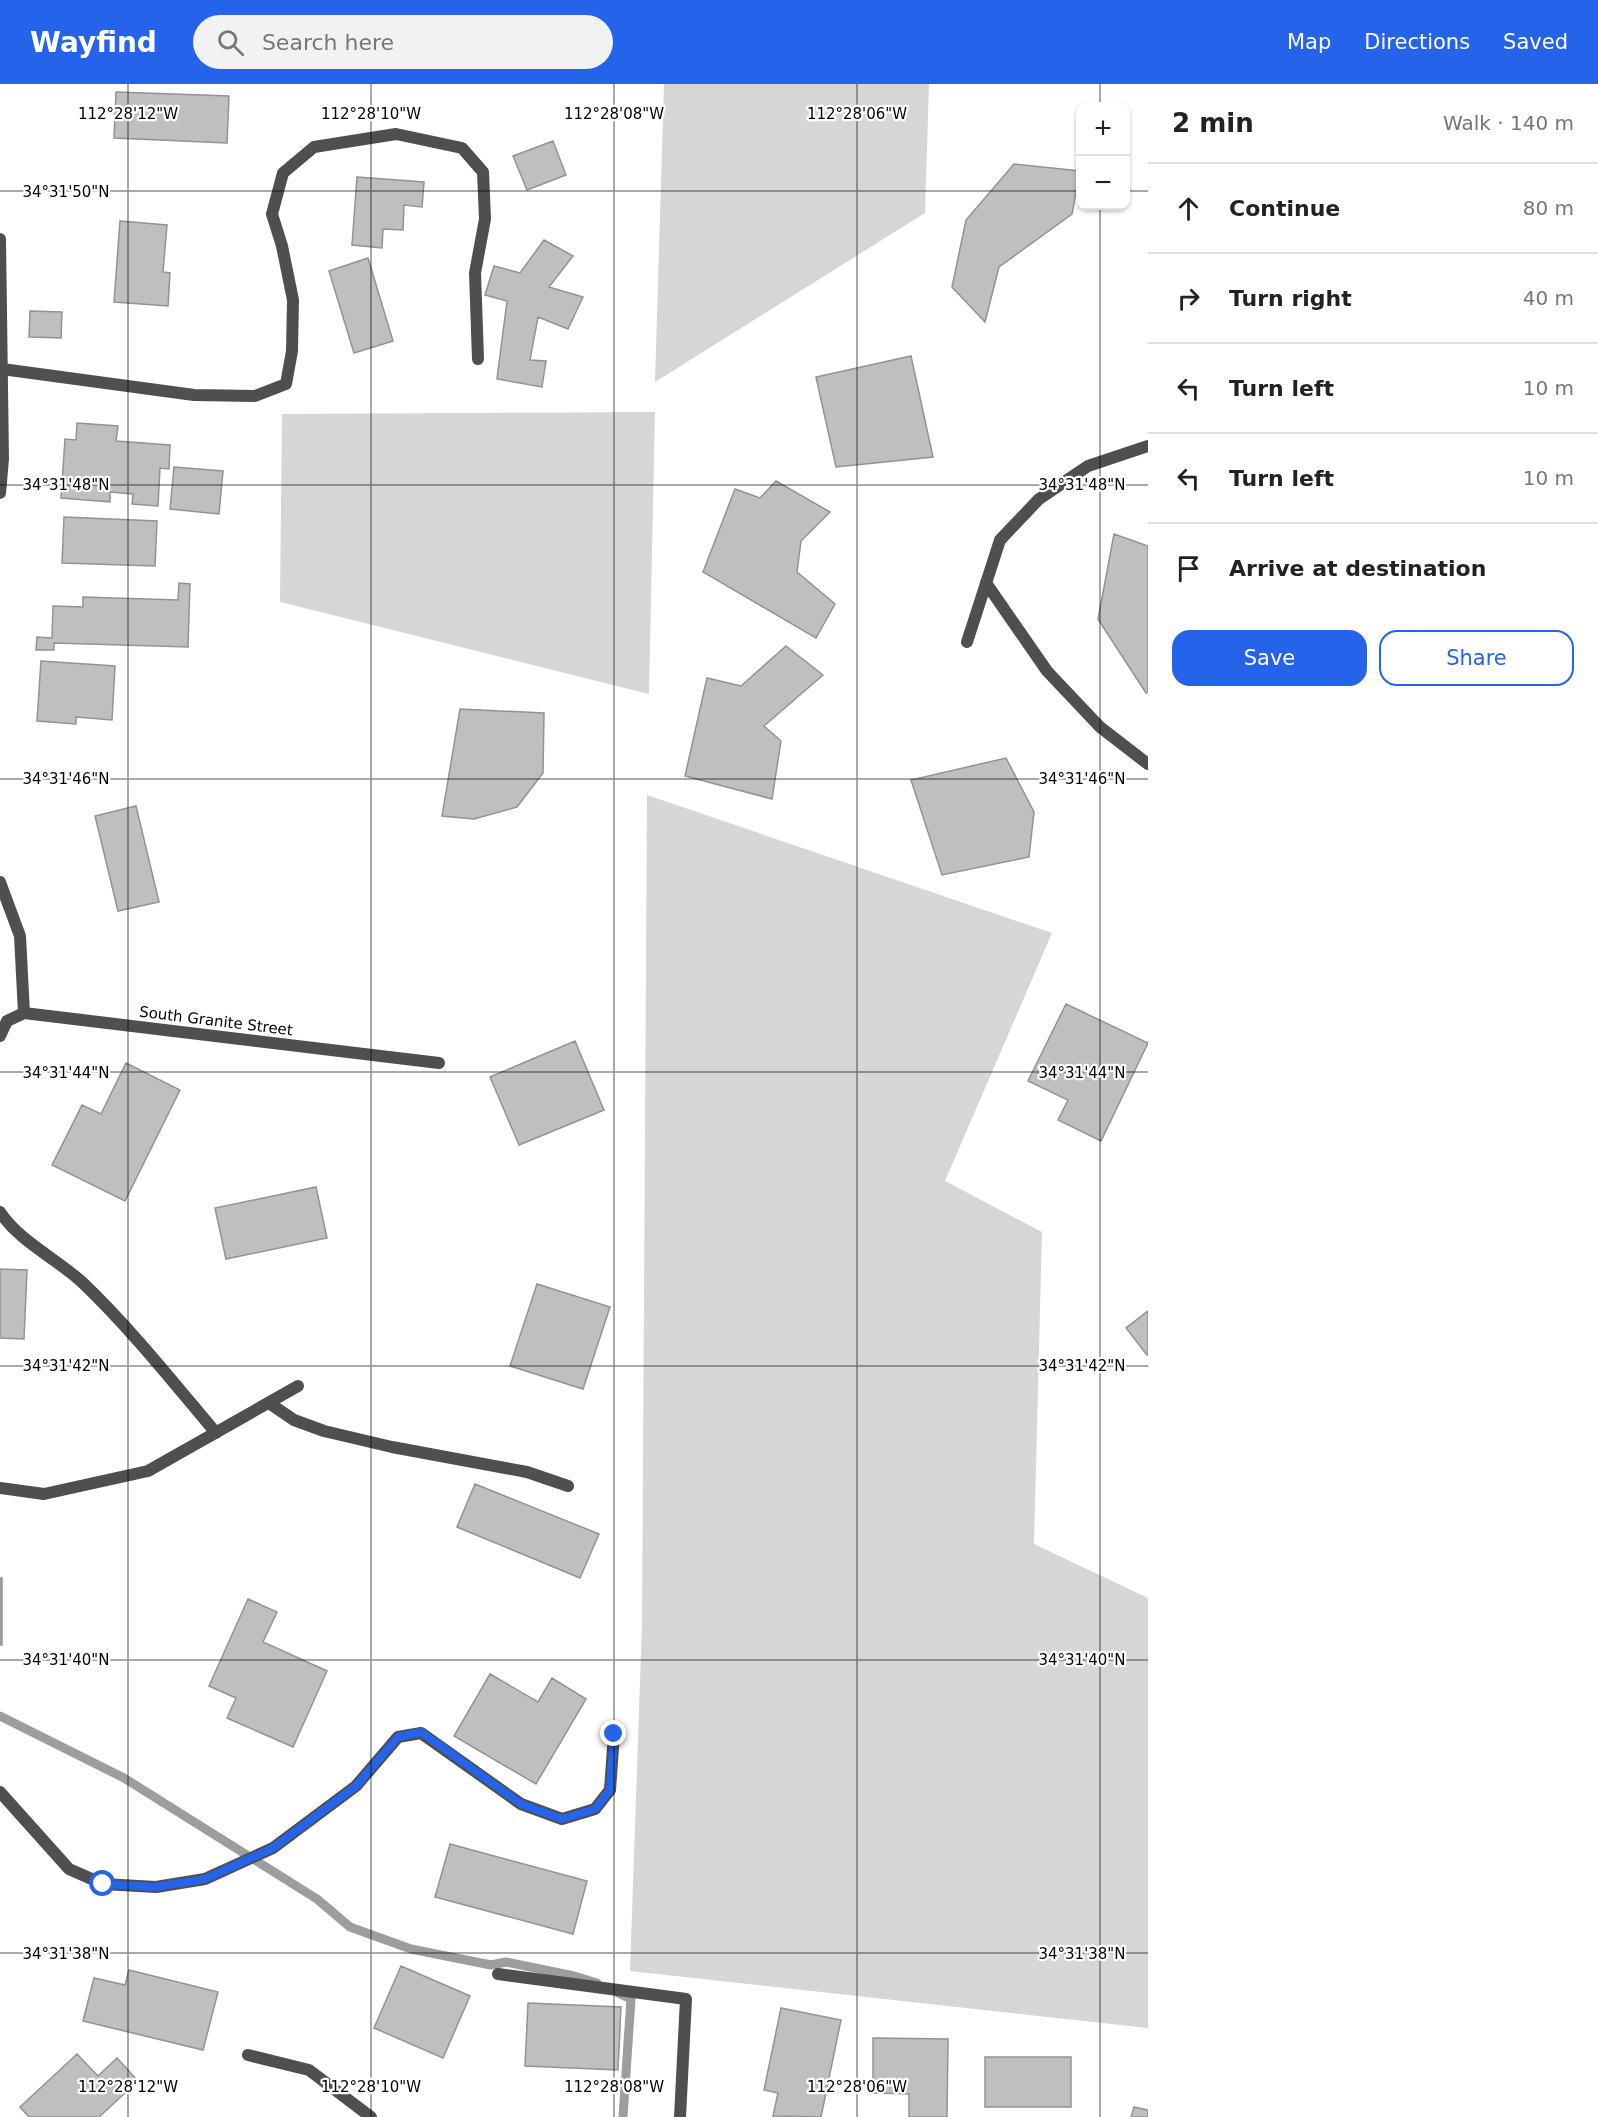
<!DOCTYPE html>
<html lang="en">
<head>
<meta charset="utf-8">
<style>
	:root { --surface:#fff; --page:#f2f2f2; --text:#222; --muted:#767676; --line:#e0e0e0; --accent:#2563eb }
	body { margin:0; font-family:"DejaVu Sans",sans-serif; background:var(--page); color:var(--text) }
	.controls { position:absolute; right:18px; top:18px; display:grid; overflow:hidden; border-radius:12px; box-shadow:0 2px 4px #0004 }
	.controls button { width:54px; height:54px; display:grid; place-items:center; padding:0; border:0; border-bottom:2px solid var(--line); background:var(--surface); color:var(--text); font:30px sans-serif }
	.stop { position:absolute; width:18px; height:18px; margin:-14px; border:4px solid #2563eb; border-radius:50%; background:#fff }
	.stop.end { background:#2563eb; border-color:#fff; box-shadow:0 2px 6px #0008 }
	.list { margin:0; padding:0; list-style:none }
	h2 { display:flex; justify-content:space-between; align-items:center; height:78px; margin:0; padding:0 24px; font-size:26px }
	h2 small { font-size:20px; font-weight:400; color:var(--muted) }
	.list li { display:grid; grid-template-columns:39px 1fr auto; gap:18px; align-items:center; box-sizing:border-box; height:90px; padding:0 24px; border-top:2px solid var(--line) }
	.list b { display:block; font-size:22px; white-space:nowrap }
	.list em { font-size:20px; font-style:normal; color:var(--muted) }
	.actions { display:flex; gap:12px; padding:18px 24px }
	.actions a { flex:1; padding:14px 0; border:2px solid var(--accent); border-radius:18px; text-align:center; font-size:21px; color:var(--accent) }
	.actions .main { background:var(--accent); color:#fff }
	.icon { flex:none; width:33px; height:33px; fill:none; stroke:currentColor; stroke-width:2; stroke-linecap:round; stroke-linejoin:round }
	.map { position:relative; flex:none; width:1148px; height:2033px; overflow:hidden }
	header { display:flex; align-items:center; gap:36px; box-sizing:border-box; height:84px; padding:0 30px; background:var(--accent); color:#fff }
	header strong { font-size:28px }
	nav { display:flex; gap:33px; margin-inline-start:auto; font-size:21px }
	.search { width:420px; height:54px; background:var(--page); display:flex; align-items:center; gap:15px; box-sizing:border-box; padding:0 21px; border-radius:33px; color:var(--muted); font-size:22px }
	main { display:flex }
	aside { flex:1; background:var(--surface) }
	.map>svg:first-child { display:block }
</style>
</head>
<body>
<header>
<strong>Wayfind</strong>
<div class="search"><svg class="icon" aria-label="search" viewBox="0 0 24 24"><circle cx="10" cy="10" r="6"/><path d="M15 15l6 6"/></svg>Search here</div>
<nav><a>Map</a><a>Directions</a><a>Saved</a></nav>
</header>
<main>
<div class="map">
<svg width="1148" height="2033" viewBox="0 0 1148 2033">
	<rect width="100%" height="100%" fill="#fff"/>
	<path fill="#d6d6d6" d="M664,0H929L925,129L655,298Z
		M655,328L649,610L280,518L282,330Z
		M647,711L1052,849L945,1097L1042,1148L1034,1460L1148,1514V1944L630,1887L642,1541Z"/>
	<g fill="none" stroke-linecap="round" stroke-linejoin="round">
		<path stroke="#9d9d9d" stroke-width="9" d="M0,1632L124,1694L317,1815L350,1843L411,1865L491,1881L506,1878L574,1892L597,1899
			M618,1909L631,1915L623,2033"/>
	</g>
	<path fill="#bfbfbf" stroke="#939393" stroke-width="1.5" d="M116,8L229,12L227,59L114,54Z
		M553,57L566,91L527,106L513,72Z
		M1014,80L1080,87L1072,130L999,183L985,238L952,203L966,136Z
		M357,93L424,98L422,123L404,121L403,146L383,145L382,164L352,161Z
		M120,137L167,141L163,188L170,189L168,222L114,218Z
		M544,156L573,172L549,203L583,213L568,245L538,233L530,276L546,277L542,303L497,295L507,217L485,211L494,182L520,189Z
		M368,174L393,257L354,269L329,187Z
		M30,227L62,228L61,254L29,253Z
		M911,272L933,373L836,383L816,293Z
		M77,339L118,342L116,357L170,361L169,385L160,384L158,422L132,420L133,410L110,408V418L61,414L65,355L76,356Z
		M174,383L223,387L219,430L170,425Z
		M776,397L830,428L801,457L797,488L835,520L816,554L703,488L735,405L760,414Z
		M64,433L157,437L155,482L62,479Z
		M1114,450L1148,462V608L1146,609L1098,535Z
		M179,499L190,500L188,563L54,559V566H36L37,553L52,554L53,522L83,523V513L178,516Z
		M786,562L823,591L764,642L781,657L772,715L685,692L707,594L741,602Z
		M41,577L115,582L112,636L76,633V640L37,637Z
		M460,625L544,629L543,689L517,723L474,735L442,732Z
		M1006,674L1034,728L1029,773L942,791L911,696Z
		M136,722L159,818L118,827L95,732Z
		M1066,920L1148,959L1101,1057L1058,1036L1068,1016L1028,997Z
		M575,957L604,1026L519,1061L490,993Z
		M126,979L180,1006L125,1117L52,1081L82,1021L101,1030Z
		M316,1103L327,1154L226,1175L215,1124Z
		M0,1185L27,1186L24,1255L0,1254Z
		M537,1200L610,1223L583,1305L510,1282Z
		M1148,1227V1270L1147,1271L1126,1244Z
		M475,1400L599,1450L580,1494L457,1443Z
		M0,1494H2V1561H0Z
		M248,1515L277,1528L263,1558L327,1587L293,1663L227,1634L236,1614L209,1602Z
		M490,1590L538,1618L552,1594L586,1615L536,1700L454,1652Z
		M450,1760L587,1797L573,1850L435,1813Z
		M401,1882L470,1912L443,1974L374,1944Z
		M129,1886L218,1908L203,1966L83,1937L94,1894L125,1901Z
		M528,1919L621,1923L618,1986L525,1982Z
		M781,1924L841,1936L821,2033L773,2032L778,2009L764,2006Z
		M873,1954L948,1955L947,2033H909V2010L873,2009Z
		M77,1970L98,1992L117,1974L138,1997L99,2033H29L20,2023Z
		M985,1973H1071V2023H985Z
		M1134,2023L1148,2026V2033H1131Z"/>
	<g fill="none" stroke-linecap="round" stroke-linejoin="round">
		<path stroke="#4f4f4f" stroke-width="12" d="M986,499L1047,587L1100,643L1148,680
			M269,1319L294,1336L324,1347L392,1363L527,1388L568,1402
			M0,1708L69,1785L103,1800L156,1803L205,1795L273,1764L356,1702L398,1653L421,1649L521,1720L562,1735L595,1725L610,1706L614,1650
			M498,1890L686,1915L680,2033"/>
		<path stroke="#4f4f4f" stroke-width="12" d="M0,155L3,375L0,409
			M2,285L194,311L255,312L286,300L292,267L293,216L282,162L272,130L283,89L314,63L396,50L462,64L483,88L485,135L475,189L478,275
			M967,558L1000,456L1039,415L1088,382L1148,362
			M0,798L20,852L24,929
			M0,952L7,937L24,929L439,979
			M0,1128C20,1158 56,1174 83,1199C131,1245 173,1298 216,1349
			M0,1404L44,1410L148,1387L298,1302
			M248,1971L309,1986L371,2033"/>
	</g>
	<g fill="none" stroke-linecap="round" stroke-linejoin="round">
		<path stroke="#2563eb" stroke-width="8" d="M103,1800L156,1803L205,1795L273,1764L356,1702L398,1653L421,1648L521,1720L562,1735L595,1725L610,1706L614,1650"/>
	</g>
	<path fill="none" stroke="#000" stroke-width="1.5" stroke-opacity="0.45" d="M128,0V2033M371,0V2033M614,0V2033M857,0V2033M1100,0V22M0,107H1080M1126,107H1148M1100,122V2033M0,401H1148M0,695H1148M0,988H1148M0,1282H1148M0,1576H1148M0,1869H1148"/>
	<g text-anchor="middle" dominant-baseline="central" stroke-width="4.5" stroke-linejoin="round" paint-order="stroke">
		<g font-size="15" fill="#000" stroke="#fff">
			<text transform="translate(216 937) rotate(7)">South Granite Street</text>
		</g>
	</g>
	<g font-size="15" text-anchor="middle" fill="#000" stroke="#fff" stroke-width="4.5" stroke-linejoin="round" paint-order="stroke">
		<text x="128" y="35">112°28'12"W</text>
		<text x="371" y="35">112°28'10"W</text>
		<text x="614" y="35">112°28'08"W</text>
		<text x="857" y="35">112°28'06"W</text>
		<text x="66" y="113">34°31'50"N</text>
		<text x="66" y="406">34°31'48"N</text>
		<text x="1082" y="406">34°31'48"N</text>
		<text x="66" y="700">34°31'46"N</text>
		<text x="1082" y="700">34°31'46"N</text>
		<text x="66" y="994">34°31'44"N</text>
		<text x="1082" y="994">34°31'44"N</text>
		<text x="66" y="1287">34°31'42"N</text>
		<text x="1082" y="1287">34°31'42"N</text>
		<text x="66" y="1581">34°31'40"N</text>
		<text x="1082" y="1581">34°31'40"N</text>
		<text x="66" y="1875">34°31'38"N</text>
		<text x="1082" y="1875">34°31'38"N</text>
		<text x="128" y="2008">112°28'12"W</text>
		<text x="371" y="2008">112°28'10"W</text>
		<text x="614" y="2008">112°28'08"W</text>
		<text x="857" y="2008">112°28'06"W</text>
	</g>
</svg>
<div class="controls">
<button>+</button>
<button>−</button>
</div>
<div class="stop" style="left:103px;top:1800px"></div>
<div class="stop end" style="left:614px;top:1650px"></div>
</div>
<aside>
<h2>2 min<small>Walk · 140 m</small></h2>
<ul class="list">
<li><svg class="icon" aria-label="ahead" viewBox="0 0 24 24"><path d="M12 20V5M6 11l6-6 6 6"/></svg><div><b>Continue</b></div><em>80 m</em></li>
<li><svg class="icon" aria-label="right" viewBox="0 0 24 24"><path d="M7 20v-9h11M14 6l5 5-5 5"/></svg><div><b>Turn right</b></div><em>40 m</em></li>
<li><svg class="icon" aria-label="left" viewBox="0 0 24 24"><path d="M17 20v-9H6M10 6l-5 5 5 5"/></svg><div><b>Turn left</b></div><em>10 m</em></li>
<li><svg class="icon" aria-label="left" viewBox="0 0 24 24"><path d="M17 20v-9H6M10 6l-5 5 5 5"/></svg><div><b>Turn left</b></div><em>10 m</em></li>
<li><svg class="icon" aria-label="arrive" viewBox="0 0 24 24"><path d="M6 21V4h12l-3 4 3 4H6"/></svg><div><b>Arrive at destination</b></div></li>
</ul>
<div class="actions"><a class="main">Save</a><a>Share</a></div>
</aside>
</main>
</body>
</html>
